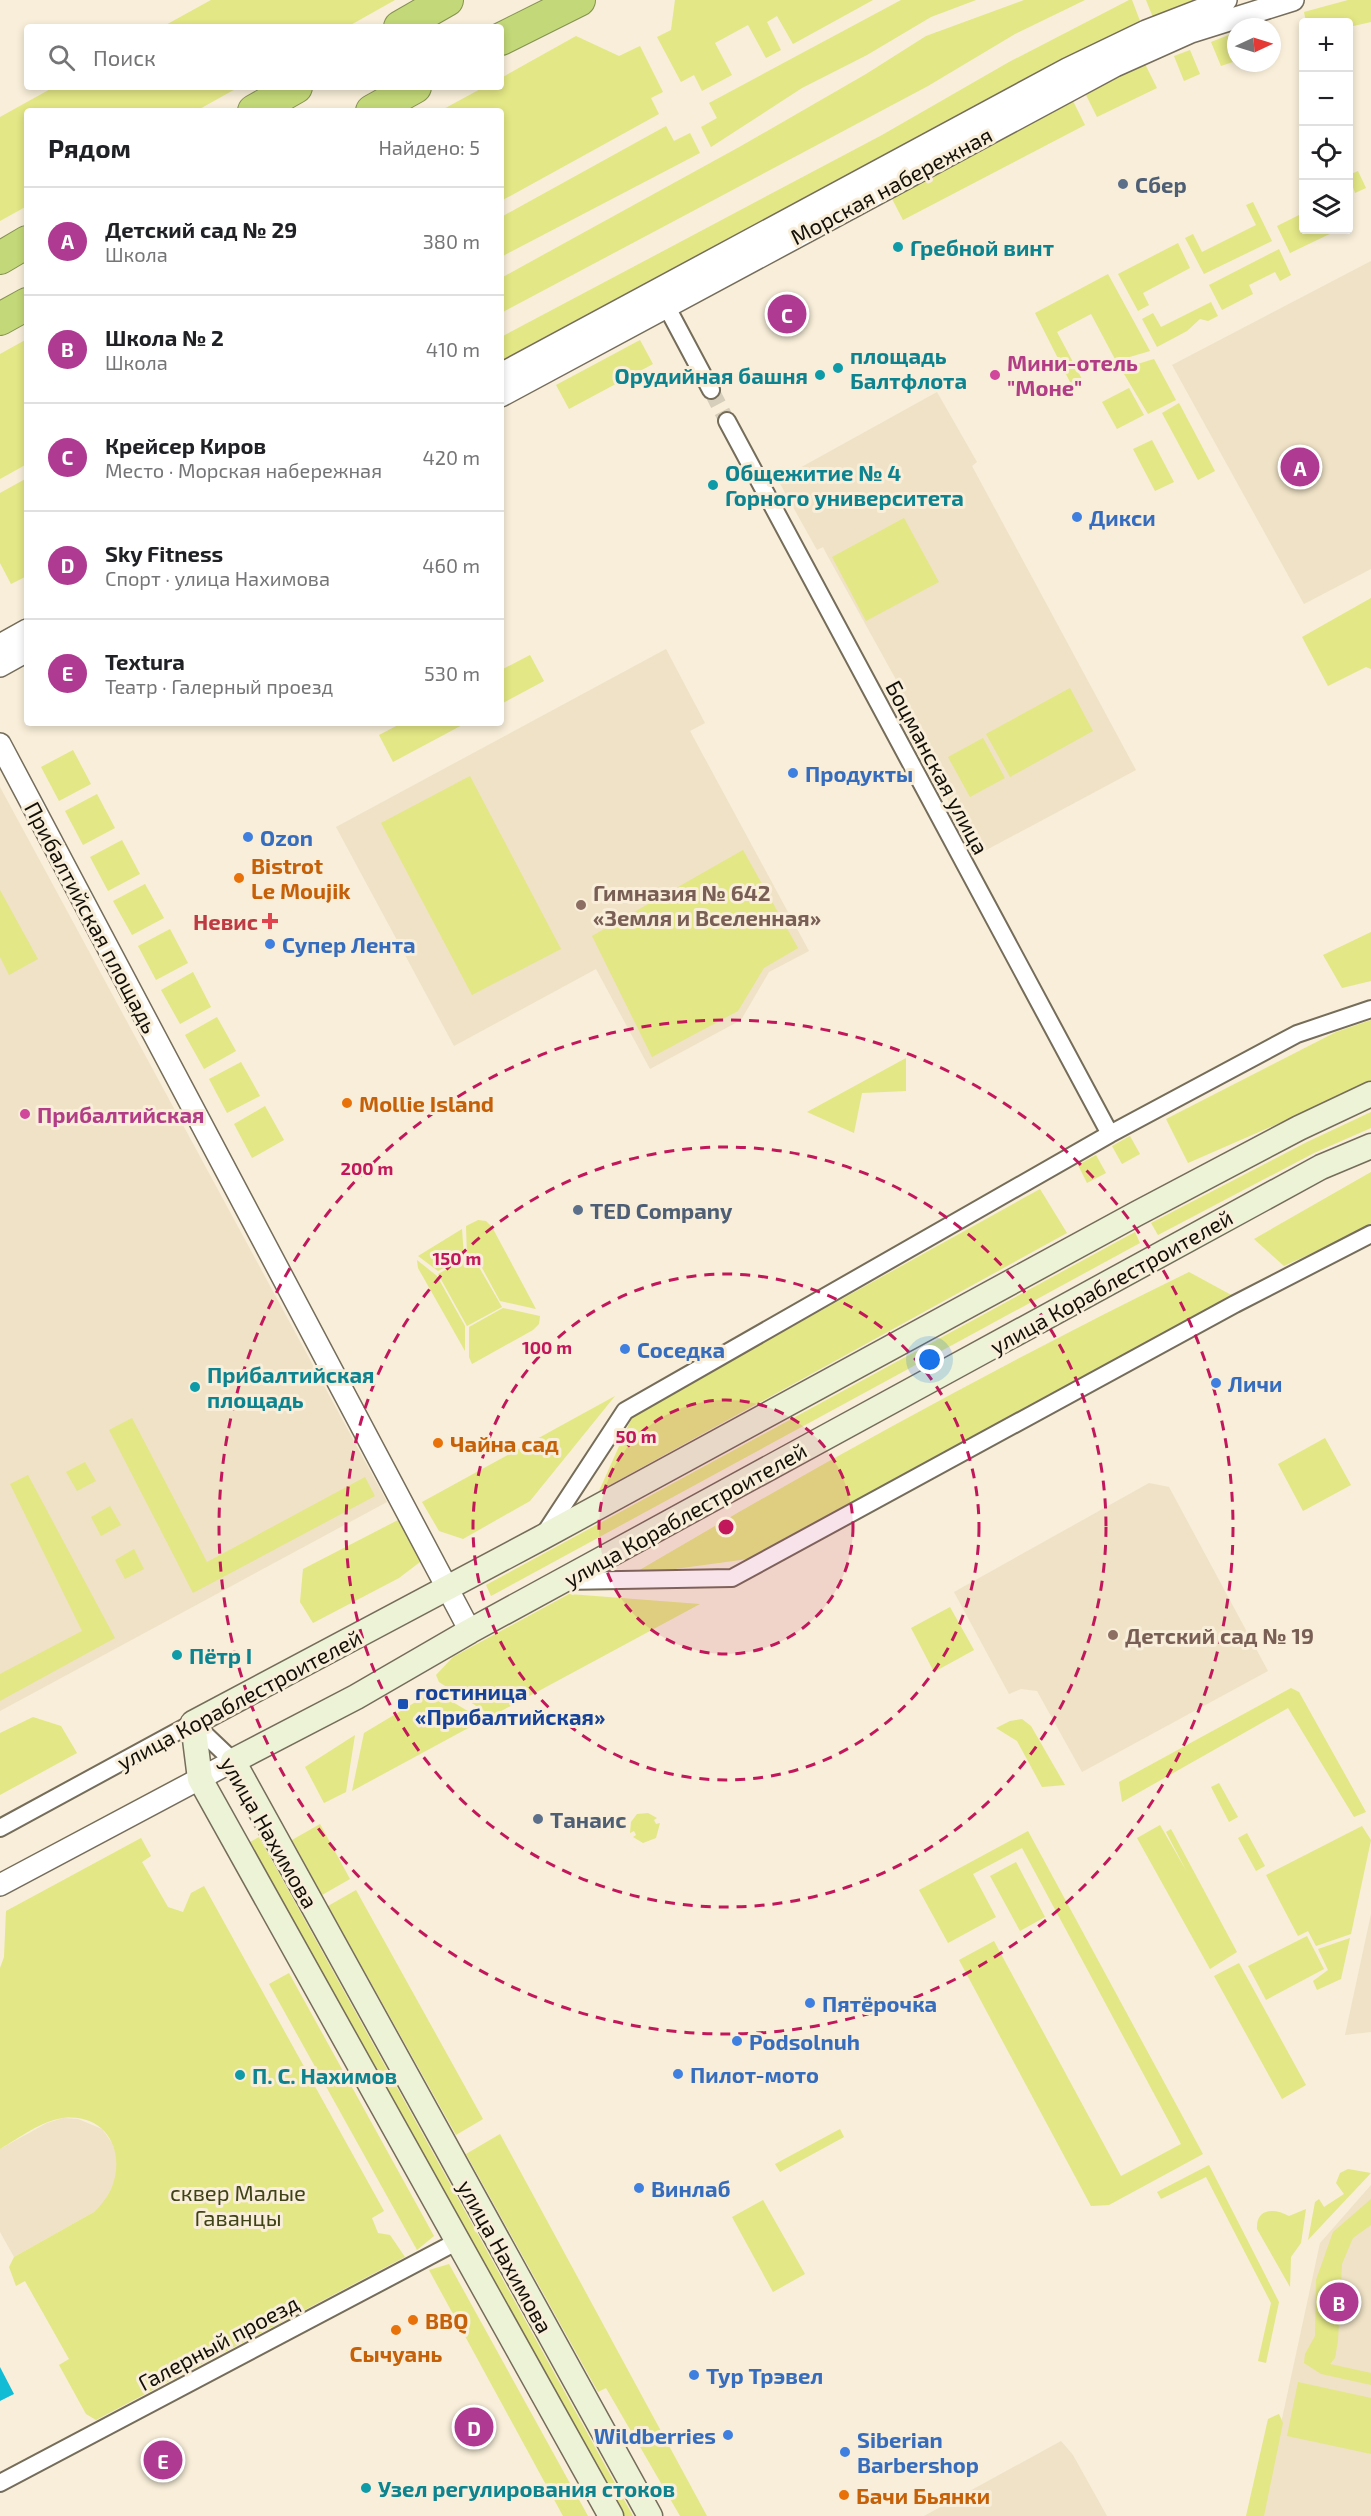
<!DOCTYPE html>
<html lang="ru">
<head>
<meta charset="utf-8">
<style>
	:root { --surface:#fff; --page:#f2f2f2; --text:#202124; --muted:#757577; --line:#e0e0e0; --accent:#af3a92 }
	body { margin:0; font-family:"Exo 2",sans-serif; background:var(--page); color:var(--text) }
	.controls { position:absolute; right:18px; top:18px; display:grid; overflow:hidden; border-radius:6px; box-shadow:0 3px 9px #0003 }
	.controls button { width:54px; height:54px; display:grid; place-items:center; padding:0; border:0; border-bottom:2px solid var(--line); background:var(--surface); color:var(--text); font:30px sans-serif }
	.compass { position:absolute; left:1227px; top:18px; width:54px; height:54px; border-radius:50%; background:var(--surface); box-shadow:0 3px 9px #0003; rotate:86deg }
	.you { position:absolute; left:930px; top:1360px; width:21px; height:21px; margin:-15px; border:4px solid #fff; border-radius:50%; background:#1a73e8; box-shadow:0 0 0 9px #1a73e833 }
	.badge { display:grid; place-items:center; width:39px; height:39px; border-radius:50%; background:var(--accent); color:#fff; font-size:20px; font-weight:700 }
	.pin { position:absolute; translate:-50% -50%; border:3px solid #fff; box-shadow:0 2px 6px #0006 }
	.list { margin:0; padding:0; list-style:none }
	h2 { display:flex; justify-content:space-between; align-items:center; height:78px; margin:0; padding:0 24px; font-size:26px }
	h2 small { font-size:20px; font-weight:400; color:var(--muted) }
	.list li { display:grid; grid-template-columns:39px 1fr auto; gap:18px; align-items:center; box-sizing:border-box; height:108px; padding:0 24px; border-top:2px solid var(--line) }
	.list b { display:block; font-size:22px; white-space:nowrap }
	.list p { margin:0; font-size:20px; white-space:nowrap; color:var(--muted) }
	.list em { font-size:20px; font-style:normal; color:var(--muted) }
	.icon { flex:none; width:33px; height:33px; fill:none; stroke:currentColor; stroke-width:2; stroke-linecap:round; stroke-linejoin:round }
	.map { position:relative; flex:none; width:1371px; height:2516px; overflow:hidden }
	.search { position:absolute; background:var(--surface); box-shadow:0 3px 9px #0003; left:24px; top:24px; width:480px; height:66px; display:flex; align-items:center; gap:15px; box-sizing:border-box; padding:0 21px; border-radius:6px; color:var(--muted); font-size:22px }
	.panel { position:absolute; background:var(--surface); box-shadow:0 3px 9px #0003; left:24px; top:108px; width:480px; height:618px; border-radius:6px }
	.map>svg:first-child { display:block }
</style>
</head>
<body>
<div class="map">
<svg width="1371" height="2516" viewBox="0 0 1371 2516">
	<rect width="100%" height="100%" fill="#f8eed9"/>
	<path fill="#efe2c6" d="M1371,261V569L1304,604L1172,365Z
		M937,392L977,462L972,466L1136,770L977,855L890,690L899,685L826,553L823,547L817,550L778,480Z
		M666,649L705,723L690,731L809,951L769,972L741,1020L650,1069L596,969L454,1046L336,827Z
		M0,787L387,1502L0,1711Z
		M1149,1483L1169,1487L1268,1671L1082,1772L1037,1691L1021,1689L1009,1694L954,1592Z
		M1371,1914V2032L1345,2035Z
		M63,2118L78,2119L102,2129L112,2143L118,2159V2174L105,2202L94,2212L14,2257L0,2232V2149L47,2123Z
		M1371,2185V2516H1261L1320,2243Z
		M1061,2441L1073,2455L1107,2516H924Z"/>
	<path fill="#e3e785" d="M211,0H395L347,27H162Z
		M675,0H873L793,44L777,16L767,22L781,50L766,58L748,25L715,43L732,75L702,91L694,75L681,82L657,37L671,30Z
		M901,0H976L931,17L867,55L802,88L711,147L701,127L717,118L709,103Z
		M1024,0H1085L1015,34L928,86L501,313V278L741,146L866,74L926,36Z
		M1129,0H1132L1142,26L501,370V337L882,135L1009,62Z
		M1146,0H1214L1154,20Z
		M1348,0H1371V22L1349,27L1348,22H1306L1304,12Z
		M1236,32V61L1221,66L1211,42Z
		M576,36L619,56L640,46L663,92L651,98L659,114L501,201V111H440L484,87H501V78Z
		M1190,50L1200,74L1184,81L1174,56Z
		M1145,64L1157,88L1097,117L1085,93Z
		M54,87H239L196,111H27V206L0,221V117Z
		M1072,99L1085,125L903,220L890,195Z
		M666,126L674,141L690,133L700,153L501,257V217Z
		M1358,171L1366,188L1355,193L1349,175Z
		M1253,202L1272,241L1204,274L1185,238L1193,234L1202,252L1256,225L1246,205Z
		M1303,213L1304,230H1338L1290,253L1277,226Z
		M1178,243L1190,268L1143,293L1149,305L1138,311L1118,274Z
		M1279,249L1291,275L1280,281L1275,272L1249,285L1253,294L1222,310L1209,285Z
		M1108,274L1150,351L1116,361L1091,314L1057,332L1082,379L1071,384L1035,313Z
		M1211,302L1218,316L1208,321L1200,319L1187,331L1157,347L1142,319L1153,313L1161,327Z
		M27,339V464L0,479V354Z
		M640,340L653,364L569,409L556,385Z
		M1154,359L1176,400L1148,414L1121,369Z
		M1129,388L1144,415L1117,429L1102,402Z
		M1179,403L1215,471L1198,480L1162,413Z
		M1152,440L1174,482L1155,491L1133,449Z
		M27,478V576L11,584L0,563V493Z
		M904,518L939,582L866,621L832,557Z
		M1371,598V669L1366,667L1328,686L1302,637Z
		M530,655L544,681L501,704V670Z
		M1070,688L1093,731L1010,777L986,734Z
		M402,723H466L393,762L379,735Z
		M983,738L1005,778L970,797L948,757Z
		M73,750L91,784L59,801L41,767Z
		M470,776L561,949L472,995L381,823Z
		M97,794L115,828L83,845L65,811Z
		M122,840L140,874L108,891L90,857Z
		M743,850L798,948L764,968L738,1011L652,1057L592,936Z
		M145,884L164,918L132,935L113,901Z
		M0,890L38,959L9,975L0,957Z
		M170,929L188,963L156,980L138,946Z
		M1371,932V981L1342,988L1323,955Z
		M193,972L211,1007L180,1024L161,990Z
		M217,1017L236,1051L204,1069L185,1035Z
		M1371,1020V1083L1188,1163L1166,1119L1336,1032Z
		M906,1058V1091L862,1093L854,1133L807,1112Z
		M241,1062L260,1096L227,1113L209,1079Z
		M265,1106L284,1140L252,1158L234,1124Z
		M1371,1112V1128L1314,1153L1158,1235L1151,1223L1307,1142Z
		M1130,1136L1140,1154L1122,1164L1112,1146Z
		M1096,1155L1106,1173L1087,1183L1078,1165Z
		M1371,1172V1226L1284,1266L1254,1239Z
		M1040,1189L1067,1233L599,1491L633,1415Z
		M478,1220L486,1221L492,1227L536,1309L500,1301L474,1253L467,1255L466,1226Z
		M462,1229L464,1257L438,1271L418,1256Z
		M1135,1232L1140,1243L491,1596L486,1585Z
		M472,1255L502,1307L467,1326L438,1274Z
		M417,1260L437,1276L465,1326V1351L418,1268Z
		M1189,1272L1235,1297L748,1559L631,1575C814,1467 999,1365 1189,1272Z
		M503,1308L540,1316L539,1324L533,1330L472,1364L469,1357V1327Z
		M615,1396L530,1501L463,1539L439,1531L422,1502Z
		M132,1418L207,1562L365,1477L375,1496L193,1593L109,1430Z
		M1325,1438L1351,1485L1303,1511L1278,1464Z
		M85,1462L96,1481L77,1491L66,1472Z
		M28,1475L115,1638L0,1701V1674L82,1631L10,1484Z
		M110,1506L121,1525L101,1536L91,1517Z
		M400,1519L417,1549L420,1562L399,1578L313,1623L300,1602L303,1569Z
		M134,1549L144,1569L125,1579L115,1560Z
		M569,1594L700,1604L492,1716L439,1682L436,1675L453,1657Z
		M950,1607L974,1650L934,1672L911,1628Z
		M1291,1688L1299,1692L1366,1812L1354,1817L1288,1708L1122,1802L1119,1782Z
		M434,1691L483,1720L352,1791L364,1733Z
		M33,1717L61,1726L77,1753L0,1795V1733Z
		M1022,1719L1031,1726L1065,1785L1042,1787L1017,1741L996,1728L1010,1721Z
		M355,1735L346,1792L324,1803L305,1767Z
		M1219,1783L1238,1817L1229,1822L1211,1787Z
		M648,1813L657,1818L654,1820L656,1824L660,1823L656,1838L643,1843L633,1837L636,1835L634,1831L630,1833L631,1822L637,1814Z
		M320,1824L350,1879L322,1895L292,1840Z
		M1160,1825L1187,1872L1166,1832L1171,1829L1237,1952L1210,1969L1137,1838Z
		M1362,1826L1371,1840L1351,1934L1316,1946L1308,1931L1298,1936L1266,1875Z
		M1028,1831L1203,2154L1109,2205L1091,2206L959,1960L994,1941L1121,2176L1181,2144L1022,1848L973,1874L996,1917L948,1943L919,1890Z
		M1247,1833L1265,1866L1256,1871L1238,1838Z
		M259,1837L633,2516H620L250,1842Z
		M141,1838L151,1856L142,1862L168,1907L183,1912L191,1893L204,1886L384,2211L372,2218L378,2233L390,2235L405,2257L96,2420L86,2414L59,2365L69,2359L25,2281L16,2286L9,2267L14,2257L94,2212C133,2178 120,2112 63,2118C41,2121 19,2138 0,2149V1968L4,1957L6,1911Z
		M1016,1862L1045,1917L1020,1931L990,1876Z
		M356,1890L483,2119L456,2135L328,1906Z
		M1307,1936L1324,1969L1266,2000L1248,1966Z
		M1350,1938L1341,1979L1317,1990L1313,1981L1328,1970L1318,1949Z
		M1239,1963L1306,2085L1282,2099L1214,1976Z
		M289,1973L434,2236L417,2250L269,1984Z
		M840,2129L844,2137L780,2172L775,2164Z
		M500,2134L707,2516H680L606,2388L598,2392L466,2154Z
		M1209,2165L1279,2302L1266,2363L1258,2361L1271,2303L1206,2177L1161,2199L1157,2192Z
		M1348,2169L1371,2173L1308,2240L1315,2202L1319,2199L1324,2207L1344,2194L1336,2183L1340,2173Z
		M1371,2199V2225L1353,2238L1342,2264L1338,2341L1335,2358L1330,2364L1371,2373V2385L1321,2374L1304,2363L1305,2354L1315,2336L1316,2280L1333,2232Z
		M763,2200L805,2274L773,2292L732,2217Z
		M1306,2209L1301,2243L1291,2257L1290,2287L1257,2229C1256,2208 1274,2208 1289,2216Z
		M449,2264L588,2516H563L429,2270Z
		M1298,2382L1371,2398V2454L1287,2436Z
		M1279,2414L1283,2423L1264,2516H1246L1268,2419Z"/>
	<path fill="#12bcd4" d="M0,2367L14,2394L0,2401Z"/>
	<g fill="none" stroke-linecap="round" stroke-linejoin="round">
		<path stroke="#d6cdba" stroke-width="16" stroke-dasharray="16 8" stroke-linecap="butt" d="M711,390L727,421"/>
		<g stroke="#756c5a" stroke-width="20">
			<path id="minor" d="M662,298L711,390
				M727,421L1110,1134
				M545,1533L625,1411L1110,1134L1297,1034L1371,1009
				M565,1581L732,1578L1235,1304L1371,1234
				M0,1828L193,1723L233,1761
				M0,2483L458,2241"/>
		</g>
		<g stroke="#756c5a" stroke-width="24">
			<path id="tertiary" d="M501,374L1067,69L1146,31L1226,0
				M501,396L1115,66L1191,32L1293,0
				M0,645L27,630
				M0,666L27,651
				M0,744L470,1631
				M0,1885L233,1761"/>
		</g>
		<g stroke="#756c5a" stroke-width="27">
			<path id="secondary" d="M611,2516L200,1779L193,1723L541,1538L1136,1214L1299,1128L1371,1094
				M650,2516L233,1761L356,1697L470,1631L1321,1167L1371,1146"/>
		</g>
		<g stroke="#859251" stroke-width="34">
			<path id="motorway" d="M400,27L447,0
				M501,39L579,0
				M254,111L296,87
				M372,111L415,87
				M0,258L27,242
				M0,319L27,304"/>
		</g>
		<use href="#minor" stroke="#fff" stroke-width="16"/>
		<use href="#tertiary" stroke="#fff" stroke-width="21"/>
		<use href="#secondary" stroke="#edf3d6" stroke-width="24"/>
		<use href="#motorway" stroke="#c3d878" stroke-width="32"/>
	</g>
	<circle cx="726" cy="1527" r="127" fill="#c2185b" fill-opacity=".12"/>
	<g fill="none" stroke="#c2185b" stroke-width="3" stroke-dasharray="10 8">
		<circle cx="726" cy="1527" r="127"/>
		<circle cx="726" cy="1527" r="253"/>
		<circle cx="726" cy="1527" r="380"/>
		<circle cx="726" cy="1527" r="507"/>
	</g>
	<g fill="#5c6f8a" stroke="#f8eed9" stroke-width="2">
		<circle cx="1123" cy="184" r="6"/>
		<circle cx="578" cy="1210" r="6"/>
		<circle cx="538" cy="1819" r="6"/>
	</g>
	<g fill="#0f9aa8" stroke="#f8eed9" stroke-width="2">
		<circle cx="898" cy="247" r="6"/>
		<circle cx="838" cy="368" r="6"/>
		<circle cx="820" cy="375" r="6"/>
		<circle cx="713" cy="485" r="6"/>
		<circle cx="195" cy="1387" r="6"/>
		<circle cx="177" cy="1655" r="6"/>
		<circle cx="240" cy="2075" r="6"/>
		<circle cx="366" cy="2488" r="6"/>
	</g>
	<g fill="#d1479c" stroke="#f8eed9" stroke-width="2">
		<circle cx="995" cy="375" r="6"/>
		<circle cx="25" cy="1114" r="6"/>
	</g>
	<g fill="#3f7fe0" stroke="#f8eed9" stroke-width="2">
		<circle cx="1077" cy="517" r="6"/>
		<circle cx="793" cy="773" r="6"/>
		<circle cx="248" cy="837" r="6"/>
		<circle cx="270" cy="944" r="6"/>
		<circle cx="625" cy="1349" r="6"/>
		<circle cx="1216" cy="1383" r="6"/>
		<circle cx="810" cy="2003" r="6"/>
		<circle cx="737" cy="2041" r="6"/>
		<circle cx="678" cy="2074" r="6"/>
		<circle cx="639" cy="2188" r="6"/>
		<circle cx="694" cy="2375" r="6"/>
		<circle cx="728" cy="2435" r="6"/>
		<circle cx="845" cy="2452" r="6"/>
	</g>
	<g fill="#e8710a" stroke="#f8eed9" stroke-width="2">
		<circle cx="239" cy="878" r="6"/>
		<circle cx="347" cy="1103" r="6"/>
		<circle cx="438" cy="1443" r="6"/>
		<circle cx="413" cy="2320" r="6"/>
		<circle cx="396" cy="2330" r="6"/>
		<circle cx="844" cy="2495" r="6"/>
	</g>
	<g fill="#8d6e63" stroke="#f8eed9" stroke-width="2">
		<circle cx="581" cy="905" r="6"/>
		<circle cx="1113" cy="1635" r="6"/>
	</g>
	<path fill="#e0444e" stroke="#f8eed9" stroke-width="2" d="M267 912h6v6h6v6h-6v6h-6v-6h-6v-6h6z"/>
	<rect fill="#1a4fb4" stroke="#f8eed9" stroke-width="2" x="397" y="1698" width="12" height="12" rx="3"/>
	<g text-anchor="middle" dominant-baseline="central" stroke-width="6" stroke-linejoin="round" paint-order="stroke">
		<g font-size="22" font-weight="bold" fill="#4e5e75" stroke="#f8eed9" text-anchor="start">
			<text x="1135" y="184">Сбер</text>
			<text x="590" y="1210">TED Company</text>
			<text x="550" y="1819">Танаис</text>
		</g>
		<g font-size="22" fill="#131009" stroke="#f8eed9">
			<text transform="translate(891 185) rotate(-28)">Морская набережная</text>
			<text transform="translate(938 767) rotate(62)">Боцманская улица</text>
			<text transform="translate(92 917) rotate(62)">Прибалтийская площадь</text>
			<text transform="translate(1111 1281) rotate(-29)">улица Кораблестроителей</text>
			<text transform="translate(685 1514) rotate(-29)">улица Кораблестроителей</text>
			<text transform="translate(239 1699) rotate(-28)">улица Кораблестроителей</text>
			<text transform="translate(270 1832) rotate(60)">улица Нахимова</text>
			<text transform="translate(506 2256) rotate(61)">улица Нахимова</text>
			<text transform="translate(218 2342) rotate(-28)">Галерный проезд</text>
		</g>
		<g font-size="22" font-weight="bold" fill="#0d838f" stroke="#f8eed9" text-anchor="start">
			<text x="910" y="247">Гребной винт</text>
			<text x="850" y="355">площадь<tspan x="850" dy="25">Балтфлота</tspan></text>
			<text x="808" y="375" text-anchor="end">Орудийная башня</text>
			<text x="725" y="472">Общежитие № 4<tspan x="725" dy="25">Горного университета</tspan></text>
			<text x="207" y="1374">Прибалтийская<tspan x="207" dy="25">площадь</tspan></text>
			<text x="189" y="1655">Пётр I</text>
			<text x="252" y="2075">П. С. Нахимов</text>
			<text x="378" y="2488">Узел регулирования стоков</text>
		</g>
		<g font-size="22" font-weight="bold" fill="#b23c85" stroke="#f8eed9" text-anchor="start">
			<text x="1007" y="362">Мини-отель<tspan x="1007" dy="25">"Моне"</tspan></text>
			<text x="37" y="1114">Прибалтийская</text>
		</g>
		<g font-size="22" font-weight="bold" fill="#366cbe" stroke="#f8eed9" text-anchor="start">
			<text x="1089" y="517">Дикси</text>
			<text x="805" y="773">Продукты</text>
			<text x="260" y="837">Ozon</text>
			<text x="282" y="944">Супер Лента</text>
			<text x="637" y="1349">Соседка</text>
			<text x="1228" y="1383">Личи</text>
			<text x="822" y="2003">Пятёрочка</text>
			<text x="749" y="2041">Podsolnuh</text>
			<text x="690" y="2074">Пилот-мото</text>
			<text x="651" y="2188">Винлаб</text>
			<text x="706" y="2375">Тур Трэвел</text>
			<text x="716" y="2435" text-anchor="end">Wildberries</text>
			<text x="857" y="2439">Siberian<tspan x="857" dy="25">Barbershop</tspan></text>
		</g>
		<g font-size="22" font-weight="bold" fill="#c56008" stroke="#f8eed9" text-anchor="start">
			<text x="251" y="865">Bistrot<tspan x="251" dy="25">Le Moujik</tspan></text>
			<text x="359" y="1103">Mollie Island</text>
			<text x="450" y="1443">Чайна сад</text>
			<text x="425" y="2320">BBQ</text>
			<text x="396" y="2353" text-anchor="middle">Сычуань</text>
			<text x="856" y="2495">Бачи Бьянки</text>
		</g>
		<g font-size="22" font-weight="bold" fill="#785e54" stroke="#f8eed9" text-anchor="start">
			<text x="593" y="892">Гимназия № 642<tspan x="593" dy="25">«Земля и Вселенная»</tspan></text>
			<text x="1125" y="1635">Детский сад № 19</text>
		</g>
		<g font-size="22" font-weight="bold" fill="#be3a42" stroke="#f8eed9" text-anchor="end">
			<text x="258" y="921">Невис</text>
		</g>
		<g font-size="22" font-weight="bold" fill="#164399" stroke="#f8eed9" text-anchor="start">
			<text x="415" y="1691">гостиница<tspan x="415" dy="25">«Прибалтийская»</tspan></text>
		</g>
		<g font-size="22" fill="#3f4116" stroke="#f8eed9">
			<text x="238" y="2192">сквер Малые<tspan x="238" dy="25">Гаванцы</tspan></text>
		</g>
	</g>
	<circle cx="726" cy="1527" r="9" fill="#c2185b" stroke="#f8eed9" stroke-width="3"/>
	<g font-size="18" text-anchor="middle" font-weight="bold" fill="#c2185b" stroke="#f8eed9" stroke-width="6" stroke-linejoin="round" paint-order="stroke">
		<text x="367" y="1175">200 m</text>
		<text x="457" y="1265">150 m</text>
		<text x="547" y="1354">100 m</text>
		<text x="636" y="1443">50 m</text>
	</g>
</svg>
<div class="controls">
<button>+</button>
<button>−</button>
<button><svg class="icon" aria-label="locate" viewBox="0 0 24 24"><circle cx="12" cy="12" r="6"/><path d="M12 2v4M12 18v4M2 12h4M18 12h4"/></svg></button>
<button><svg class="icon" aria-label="layers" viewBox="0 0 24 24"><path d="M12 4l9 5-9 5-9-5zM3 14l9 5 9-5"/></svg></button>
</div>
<svg class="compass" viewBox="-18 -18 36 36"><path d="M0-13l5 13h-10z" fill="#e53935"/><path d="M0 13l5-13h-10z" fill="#757577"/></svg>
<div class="you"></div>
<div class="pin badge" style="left:1300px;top:467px">A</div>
<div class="pin badge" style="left:1339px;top:2302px">B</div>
<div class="pin badge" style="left:787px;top:314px">C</div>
<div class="pin badge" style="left:474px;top:2427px">D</div>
<div class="pin badge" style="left:163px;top:2460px">E</div>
<div class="search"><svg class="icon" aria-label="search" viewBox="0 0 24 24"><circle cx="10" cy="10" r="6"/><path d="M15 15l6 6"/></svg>Поиск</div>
<section class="panel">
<h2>Рядом<small>Найдено: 5</small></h2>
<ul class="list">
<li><span class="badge">A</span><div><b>Детский сад № 29</b><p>Школа</p></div><em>380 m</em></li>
<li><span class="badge">B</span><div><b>Школа № 2</b><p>Школа</p></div><em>410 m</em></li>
<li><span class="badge">C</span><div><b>Крейсер Киров</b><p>Место · Морская набережная</p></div><em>420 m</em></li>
<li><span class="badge">D</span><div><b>Sky Fitness</b><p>Спорт · улица Нахимова</p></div><em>460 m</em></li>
<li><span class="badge">E</span><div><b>Textura</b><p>Театр · Галерный проезд</p></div><em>530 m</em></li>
</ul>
</section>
</div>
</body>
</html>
